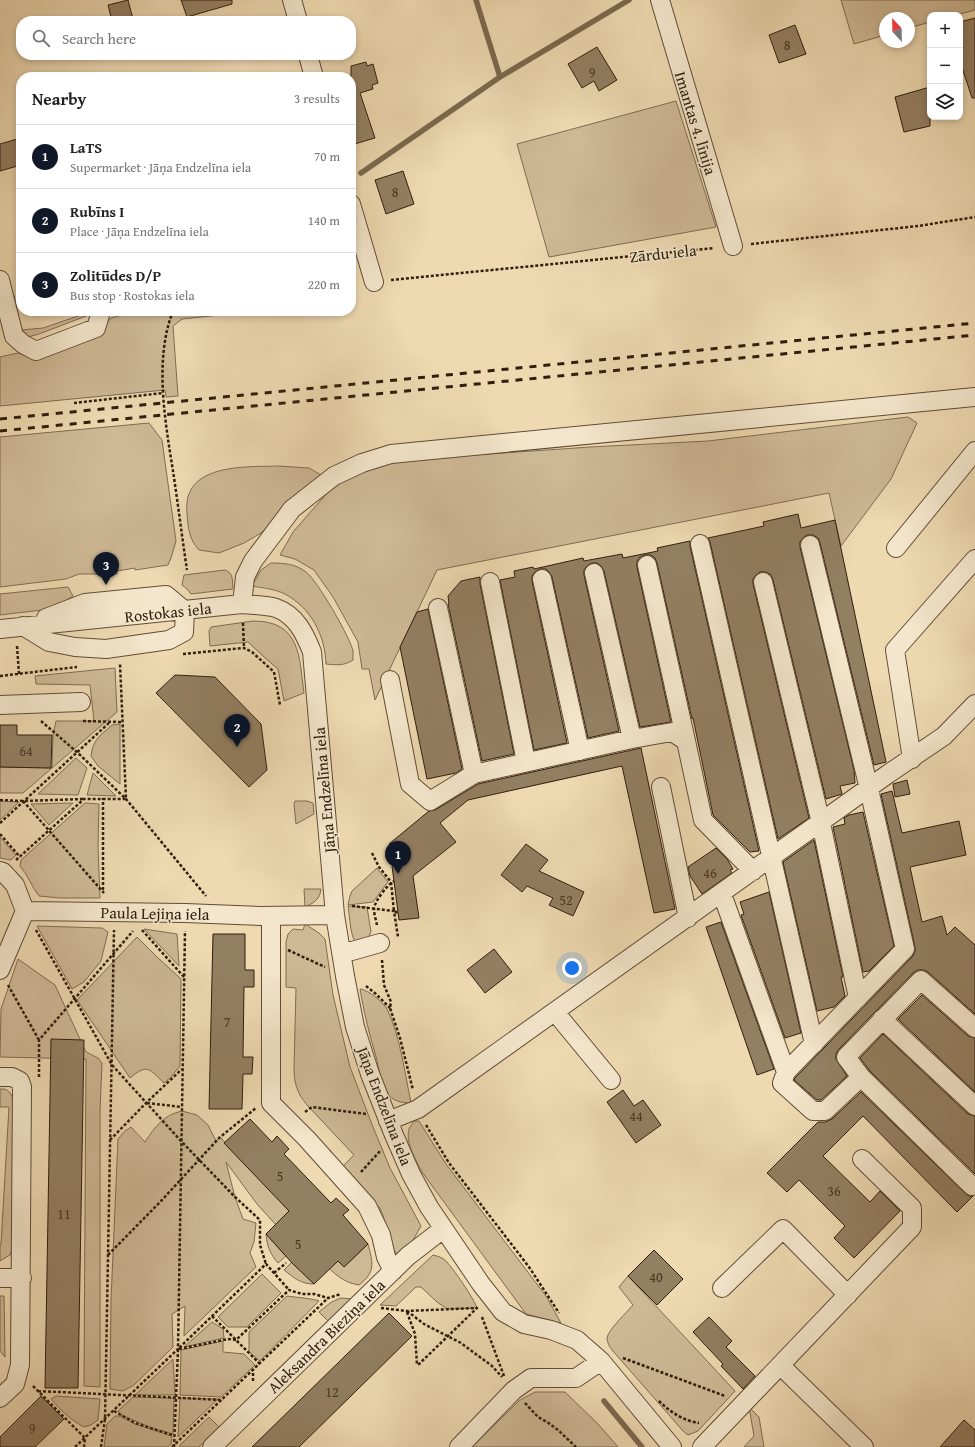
<!DOCTYPE html>
<html lang="en">
<head>
<meta charset="utf-8">
<style>
	:root { --surface:#fff; --page:#f6f6f6; --text:#202124; --muted:#757577; --line:#e0e0e0; --accent:#111827 }
	body { margin:0; font-family:"Gentium Book Plus",serif; background:var(--page); color:var(--text) }
	.controls { position:absolute; right:12px; top:12px; display:grid; overflow:hidden; border-radius:8px; box-shadow:0 2px 6px #0003 }
	.controls button { width:36px; height:36px; display:grid; place-items:center; padding:0; border:0; border-bottom:1px solid var(--line); background:var(--surface); color:var(--text); font:20px sans-serif }
	.compass { position:absolute; left:879px; top:12px; width:36px; height:36px; border-radius:50%; background:var(--surface); box-shadow:0 2px 6px #0003; rotate:338deg }
	.you { position:absolute; left:572px; top:968px; width:14px; height:14px; margin:-10px; border:3px solid #fff; border-radius:50%; background:#1a73e8; box-shadow:0 0 0 6px #1a73e833 }
	.badge { display:grid; place-items:center; width:26px; height:26px; border-radius:50%; background:var(--accent); color:#fff; font-size:13px; font-weight:700 }
	.pin { position:absolute; translate:-50% -33px; filter:drop-shadow(0 1px 2px #0008) }
	.pin::after { content:''; position:absolute; top:21px; width:14px; height:12px; background:inherit; clip-path:polygon(0 0,100% 0,50% 100%) }
	.list { margin:0; padding:0; list-style:none }
	h2 { display:flex; justify-content:space-between; align-items:center; height:52px; margin:0; padding:0 16px; font-size:17px }
	h2 small { font-size:13px; font-weight:400; color:var(--muted) }
	.list li { display:grid; grid-template-columns:26px 1fr auto; gap:12px; align-items:center; box-sizing:border-box; height:64px; padding:0 16px; border-top:1px solid var(--line) }
	.list b { display:block; font-size:15px; white-space:nowrap }
	.list p { margin:0; font-size:13px; white-space:nowrap; color:var(--muted) }
	.list em { font-size:13px; font-style:normal; color:var(--muted) }
	.icon { flex:none; width:22px; height:22px; fill:none; stroke:currentColor; stroke-width:2; stroke-linecap:round; stroke-linejoin:round }
	.map { position:relative; flex:none; width:975px; height:1447px; overflow:hidden }
	.search { position:absolute; background:var(--surface); box-shadow:0 2px 6px #0003; left:16px; top:16px; width:340px; height:44px; display:flex; align-items:center; gap:10px; box-sizing:border-box; padding:0 14px; border-radius:16px; color:var(--muted); font-size:15px }
	.panel { position:absolute; background:var(--surface); box-shadow:0 2px 6px #0003; left:16px; top:72px; width:340px; height:244px; border-radius:16px }
	.map>svg:first-child { display:block }
</style>
</head>
<body>
<div class="map">
<svg width="975" height="1447" viewBox="0 0 975 1447">
	<rect width="100%" height="100%" fill="#eed9b1"/>
	<filter id="stains"><feTurbulence type="fractalNoise" baseFrequency=".005" numOctaves="4"/><feColorMatrix values="0 0 0 0 .2 0 0 0 0 .09 0 0 0 0 .02 0 0 0 .5 -.17"/></filter>
	<radialGradient id="worn" r=".72"><stop offset=".6" stop-color="#630" stop-opacity="0"/><stop offset="1" stop-color="#630" stop-opacity=".3"/></radialGradient>
	<path fill="#ceb995" stroke="#7f6c51" d="M841,0H975V10L956,15H930V22L909,28V18H885V35L854,44Z
		M676,101L716,227L549,257L517,144Z
		M14,295L21,330L43,328L87,313V311H93L94,313L39,334L28,337L19,334L10,296Z
		M137,311H259L182,319L173,326L178,396L166,397L165,390L0,406V357L18,353L31,358L100,331L111,318Z
		M908,417L917,423L891,479L841,546L829,493L437,570L375,700L369,669H362L358,642L333,597L314,570L295,559L280,555L293,532L328,492L352,475L388,461L590,447L708,441Z
		M149,423L162,440L165,462L176,541L171,558L168,565L135,570V568L117,571V574H79L66,579L0,587V437Z
		M279,466L309,468L321,475L261,533L244,543L219,553L199,550C189,539 188,528 187,513C182,463 245,467 279,466Z
		M271,563C284,563 296,564 306,572C317,580 350,637 353,651C353,654 353,657 353,660C344,666 337,665 326,664C325,635 311,608 285,594C275,589 263,588 252,586L261,570Z
		M225,570C234,573 232,581 233,589L191,594L187,589L182,585L184,575Z
		M68,587L73,596L51,609L0,615V594Z
		M253,621C301,621 299,657 304,693L284,701L278,669L264,657L248,642L210,646L209,631L211,627Z
		M115,668L117,712L23,793H0V767L52,768L53,735L56,721H94L90,685L36,684L35,676Z
		M120,724V784L98,766L91,756C93,739 100,736 112,725Z
		M76,758L87,768L78,795L38,794Z
		M93,773L116,796L87,795Z
		M0,801L19,802L0,820Z
		M295,801H307L313,803L314,814L296,824L294,804Z
		M73,803L49,825L31,804Z
		M85,803L99,804L98,846L100,898H59L39,896C31,886 28,875 20,866L21,860Z
		M0,837L16,855L11,860L0,858Z
		M377,868L388,882L373,902L348,905L350,896L352,891Z
		M304,889H321C320,899 314,903 305,907Z
		M348,906L367,907L371,932L368,938L356,943C350,936 350,917 348,906Z
		M305,924L319,933L325,939L333,995L350,1067L373,1127L390,1168L421,1226L412,1242L397,1255L393,1248L389,1232L380,1208L341,1168L354,1155L307,1105C297,1093 294,1083 294,1068L296,988L286,987V942L288,934L293,929L303,930Z
		M37,926L102,928L108,932L101,961L84,982L72,989Z
		M144,929L177,934L179,966Z
		M137,937L157,957L181,979L180,1066L171,1077L164,1083C149,1069 148,1063 130,1078L77,1000Z
		M18,959L55,985L86,1052L98,1058L102,1063L100,1111V1387L84,1386L86,1059L0,1057L1,1009Z
		M360,989C369,990 383,1002 387,1009C400,1035 405,1074 411,1103C402,1103 392,1101 387,1093C381,1083 379,1071 377,1060C370,1037 364,1013 360,989Z
		M0,1089C11,1088 12,1097 15,1105L14,1241L10,1255L0,1261V1244H1L9,1107H0Z
		M182,1111L197,1115L208,1125L216,1141L220,1137L295,1217L276,1225L257,1204L226,1162L235,1197L243,1219L256,1223L254,1242L250,1253L256,1267L184,1336L185,1306L172,1314L173,1347L134,1385L123,1391L110,1389L111,1300L118,1139L125,1131L131,1127L145,1142C155,1127 163,1115 182,1111Z
		M414,1121H419L446,1164L546,1296L561,1323L526,1314L422,1172C416,1160 405,1143 409,1129C410,1126 413,1123 414,1121Z
		M266,1234L286,1256L278,1263C270,1254 267,1246 266,1234Z
		M368,1244C373,1263 376,1272 359,1285C344,1283 333,1273 323,1262L331,1254L344,1267Z
		M433,1255C437,1256 441,1257 445,1260C453,1268 473,1297 477,1308L447,1309L437,1302L421,1287H416L396,1306L380,1305Z
		M292,1262L314,1284C301,1284 294,1278 284,1270Z
		M262,1274L281,1293L247,1327H228L218,1317Z
		M628,1276L735,1391L698,1431L688,1435L683,1431L612,1350C610,1347 607,1343 607,1338C608,1330 627,1312 633,1305L619,1287Z
		M0,1296H4L5,1357L0,1351Z
		M287,1296C293,1297 316,1299 319,1301L260,1361L249,1352V1332Z
		M340,1298L354,1299L329,1322L319,1312L330,1303Z
		M212,1322L223,1329L224,1338L184,1347Z
		M223,1341V1352L244,1354L255,1365L221,1397L180,1395L181,1350Z
		M173,1359L175,1395H135Z
		M535,1392H565L599,1425L618,1447H472L520,1400Z
		M56,1396L100,1399L98,1420L91,1425L84,1427C72,1421 60,1410 51,1399Z
		M133,1397L174,1398L173,1434L152,1428L121,1415L118,1411Z
		M180,1398L218,1399L178,1437Z
		M749,1407L759,1417L764,1447H744L754,1436Z
		M115,1416H120L135,1424L172,1436L171,1444L168,1447H104L107,1424Z
		M209,1417L219,1427L199,1447H180V1445Z"/>
	<g fill="none" stroke-linecap="round" stroke-linejoin="round">
		<path stroke="#7b684e" stroke-width="5.5" d="M476,0L500,77
			M361,173L500,77L629,0
			M604,1401L642,1447"/>
	</g>
	<path fill="#937f62" stroke="#301e0d" d="M128,0L133,19L124,21H112L108,5Z
		M181,0H232V4L187,17Z
		M975,18V98H972L960,61V22Z
		M795,25L806,54L779,63L769,35Z
		M597,47L617,80L599,91L594,81L582,88L568,64Z
		M366,62L367,66L373,64L378,83L372,85L373,89L360,93L375,138L351,145V66Z
		M930,87V126L904,132L895,97Z
		M21,138V165L0,171V144Z
		M403,171L414,204L386,214L375,180Z
		M798,514L801,528L835,520L886,762L874,765L820,543L818,538L813,535H807L803,538L800,542V547L854,770L855,783L840,786L842,794L826,799L773,580L771,575L766,572H760L756,575L753,579V584L809,818L778,839L710,542L708,538L764,526L763,522Z
		M690,541V546L759,851L750,852L713,815L693,718L692,719L657,563L655,558L651,555H645L640,557L637,561V567L671,722L640,727L604,571L601,566L597,563H592L587,566L584,570V575L619,731L588,738L552,577L549,572L546,569H540L535,572L532,576V581L567,743L534,750L500,580L515,577L514,571L533,567L534,569L583,558L584,561L622,554L623,558L658,551L657,548Z
		M480,577V584L514,754L482,761L448,604H449L448,596L461,581Z
		M428,609L462,769L456,773L427,779L400,647L417,612Z
		M175,675L215,677L261,724L267,770L249,787L156,693Z
		M0,725H17V735H52L51,768L0,767Z
		M641,748L675,909L654,913L622,766L468,800L440,823L456,842L413,876L419,918L399,920L392,866L401,859L389,844L429,811L435,810L478,784Z
		M907,780L910,794L895,797L893,784Z
		M892,791L902,833L959,821L966,855L910,867L922,922L942,916L947,935L955,927L975,945V1014L928,972L923,970H918L913,973L875,1012L838,1050L836,1054V1059L847,1076L821,1100H817L794,1080L795,1078L913,956L915,951V947L881,794Z
		M863,812L894,946L869,971L863,972L833,827L845,824L844,818L849,815Z
		M814,840L843,977H841L845,996L834,1007L817,1011L783,862Z
		M526,844L548,860L539,871L584,892L573,916L549,905L553,898L527,886L522,892L501,875Z
		M716,848L727,859L733,869L730,870L732,873L702,894L690,876L688,867Z
		M769,892L801,1033L785,1038L741,915L744,914L740,902Z
		M721,922L774,1069L757,1075L706,927Z
		M213,934H245V970H254V987H244L243,1057H253L252,1074H243L242,1109H209Z
		M494,949L512,972L485,993L467,970Z
		M922,995L968,1036L975,1038V1092L898,1019Z
		M883,1034L968,1114L975,1116V1174L869,1070L860,1058Z
		M51,1039L84,1040L78,1388H45Z
		M623,1090L634,1106L643,1100L661,1125L636,1143L607,1102Z
		M861,1092L965,1193L969,1196H973L957,1212L863,1116L823,1156L870,1202L880,1191L900,1211L854,1258L834,1238L845,1226L799,1180L787,1192L767,1173L818,1122H825L832,1119Z
		M250,1119L272,1142L277,1136L289,1149L284,1154L331,1203L336,1198L349,1210L343,1215L368,1244L344,1267L338,1261L314,1284L292,1263L266,1234L289,1211L224,1143Z
		M654,1250L683,1279L657,1305L628,1276Z
		M389,1313L412,1336L299,1447H252Z
		M709,1317L732,1341L726,1347L755,1376L743,1389L721,1366L723,1364L693,1332Z
		M41,1396L64,1419L35,1447H0V1437Z
		M964,1420L975,1430V1447H940Z"/>
	<g fill="none" stroke-linecap="round" stroke-linejoin="round">
		<g stroke="#604d36" stroke-width="20">
			<path id="minor" d="M292,0L298,21
				M660,0L733,246
				M308,55L314,77
				M351,204L374,282
				M0,280L14,336L23,344L36,351L96,328L100,315
				M700,544L814,1044
				M896,548L975,451
				M647,565L686,741
				M594,573L632,739
				M542,579L580,751
				M490,582L526,762
				M763,582L821,823L858,998
				M242,604L245,577L253,561L292,509L334,476L362,463L391,454L975,397
				M438,608L474,774L632,739L672,732L686,741L703,820L753,871
				M46,618L85,603L166,595L185,611
				M23,626L49,642L75,647L106,649L169,640L184,632L185,611
				M0,629L242,604C252,605 267,605 276,608C296,615 305,634 312,652L335,915L345,976L355,1027L370,1074L394,1135L411,1174L429,1207L481,1284L503,1312L524,1324L551,1330L577,1340L601,1361L672,1447
				M390,680L410,784L430,801L474,774
				M0,705L81,702
				M912,759L895,650L975,559
				M661,787L688,918
				M0,871L3,872L15,885L25,911L185,913L261,916L335,915
				M722,894L786,1072L905,949L869,789L810,545
				M271,916V1103L307,1139L367,1206L381,1235L386,1257L393,1271
				M341,951H352L380,943
				M0,970L25,911
				M555,1012L611,1080
				M882,1019L975,1106
				M786,1072L782,1083L813,1111H825L861,1077L972,1186
				M0,1077H12L20,1081L22,1087L20,1365L15,1384L0,1398
				M861,1077L846,1057L921,980L975,1028
				M388,1121L418,1109L888,774L944,736L975,704
				M0,1278H22
				M722,1288L783,1229L848,1295
				M780,1365L864,1447
				M212,1447L408,1256L443,1229
				M459,1447L514,1390L531,1378H576L601,1361
				M702,1447L912,1227V1208L862,1159"/>
		</g>
		<path stroke="#301e0d" stroke-width="2.5" stroke-dasharray="3 2" stroke-linecap="butt" d="M751,244L918,226L975,217
			M391,280L714,248
			M173,311C154,359 165,421 173,471C178,504 182,537 187,570
			M74,403L163,393
			M243,623L244,648
			M17,646L19,674
			M183,654L244,648L252,652L274,672L280,705
			M0,676L77,667
			M41,721L78,753L126,799L206,896
			M83,721L122,722
			M0,800L23,801L83,799
			M23,801L104,893
			M0,823L110,722
			M0,834L20,857
			M372,853L379,867L391,882L394,911L398,913
			M16,860L84,799H126L120,664
			M103,890V798
			M352,906L394,911L398,937
			M377,925C376,920 374,914 374,909C374,902 388,884 394,881
			M36,930L112,1065L181,1141L235,1197L260,1220V1245L266,1264
			M142,930L184,977
			M288,950L325,967
			M382,960L384,985L391,1002L390,1008L400,1038L413,1090
			M8,985L39,1040
			M366,986L376,994L390,1008
			M39,1077V1040L133,931
			M147,1103L182,1107
			M305,1112L312,1107L366,1114
			M426,1125L449,1163L529,1267L559,1313
			M110,1140L146,1103L182,1069
			M361,1172L381,1150
			M108,1255L162,1200L219,1138L256,1108
			M274,1273L286,1263
			M381,1308L407,1311L477,1308L417,1366
			M407,1311L424,1324L461,1343L492,1366L502,1377
			M407,1312L415,1334L417,1365
			M212,1316L260,1364
			M482,1317L504,1376
			M179,1349L228,1339L236,1340L289,1290L302,1294H314L328,1298L341,1294
			M623,1358L725,1396
			M253,1381V1370
			M33,1386L85,1438L84,1447
			M38,1391L223,1400
			M659,1401C670,1412 684,1421 699,1423
			M525,1403L538,1417L547,1422L558,1430L576,1447
			M114,1411L135,1423L175,1436
			M75,1447L178,1349L185,931
			M101,1447L105,1419L114,930
			M172,1447L328,1298
			M174,1447L178,1349L266,1264L289,1290"/>
		<use href="#minor" stroke="#f4e6cc" stroke-width="18"/>
		<path stroke="#301e0d" stroke-width="3" stroke-dasharray="7 7" stroke-linecap="butt" d="M0,419L975,323
			M0,431L975,335"/>
	</g>
	<g text-anchor="middle" dominant-baseline="central" stroke-width="3" stroke-linejoin="round" paint-order="stroke">
		<g font-size="14" fill="#493622">
			<text x="787" y="45">8</text>
			<text x="592" y="72">9</text>
			<text x="395" y="192">8</text>
			<text x="26" y="751">64</text>
			<text x="710" y="873">46</text>
			<text x="566" y="900">52</text>
			<text x="227" y="1022">7</text>
			<text x="636" y="1116">44</text>
			<text x="280" y="1176">5</text>
			<text x="834" y="1191">36</text>
			<text x="64" y="1214">11</text>
			<text x="298" y="1244">5</text>
			<text x="656" y="1277">40</text>
			<text x="332" y="1392">12</text>
			<text x="32" y="1428">9</text>
		</g>
		<g font-size="16" fill="#301e0d" stroke="#f4e6cc">
			<text transform="translate(696 123) rotate(73)">Imantas 4. līnija</text>
			<text transform="translate(663 253) rotate(-6)">Zārdu iela</text>
			<text transform="translate(168 612) rotate(-6)">Rostokas iela</text>
			<text transform="translate(324 790) rotate(-95)">Jāņa Endzelīna iela</text>
			<text transform="translate(155 913) rotate(1)">Paula Lejiņa iela</text>
			<text transform="translate(385 1106) rotate(69)">Jāņa Endzelīna iela</text>
			<text transform="translate(326 1336) rotate(-44)">Aleksandra Bieziņa iela</text>
		</g>
	</g>
	<rect width="100%" height="100%" filter="url(#stains)"/>
	<rect width="100%" height="100%" fill="url(#worn)"/>
</svg>
<div class="controls">
<button>+</button>
<button>−</button>
<button><svg class="icon" aria-label="layers" viewBox="0 0 24 24"><path d="M12 4l9 5-9 5-9-5zM3 14l9 5 9-5"/></svg></button>
</div>
<svg class="compass" viewBox="-18 -18 36 36"><path d="M0-13l5 13h-10z" fill="#e53935"/><path d="M0 13l5-13h-10z" fill="#757577"/></svg>
<div class="you"></div>
<div class="pin badge" style="left:398px;top:874px">1</div>
<div class="pin badge" style="left:237px;top:747px">2</div>
<div class="pin badge" style="left:106px;top:585px">3</div>
<div class="search"><svg class="icon" aria-label="search" viewBox="0 0 24 24"><circle cx="10" cy="10" r="6"/><path d="M15 15l6 6"/></svg>Search here</div>
<section class="panel">
<h2>Nearby<small>3 results</small></h2>
<ul class="list">
<li><span class="badge">1</span><div><b>LaTS</b><p>Supermarket · Jāņa Endzelīna iela</p></div><em>70 m</em></li>
<li><span class="badge">2</span><div><b>Rubīns I</b><p>Place · Jāņa Endzelīna iela</p></div><em>140 m</em></li>
<li><span class="badge">3</span><div><b>Zolitūdes D/P</b><p>Bus stop · Rostokas iela</p></div><em>220 m</em></li>
</ul>
</section>
</div>
</body>
</html>
